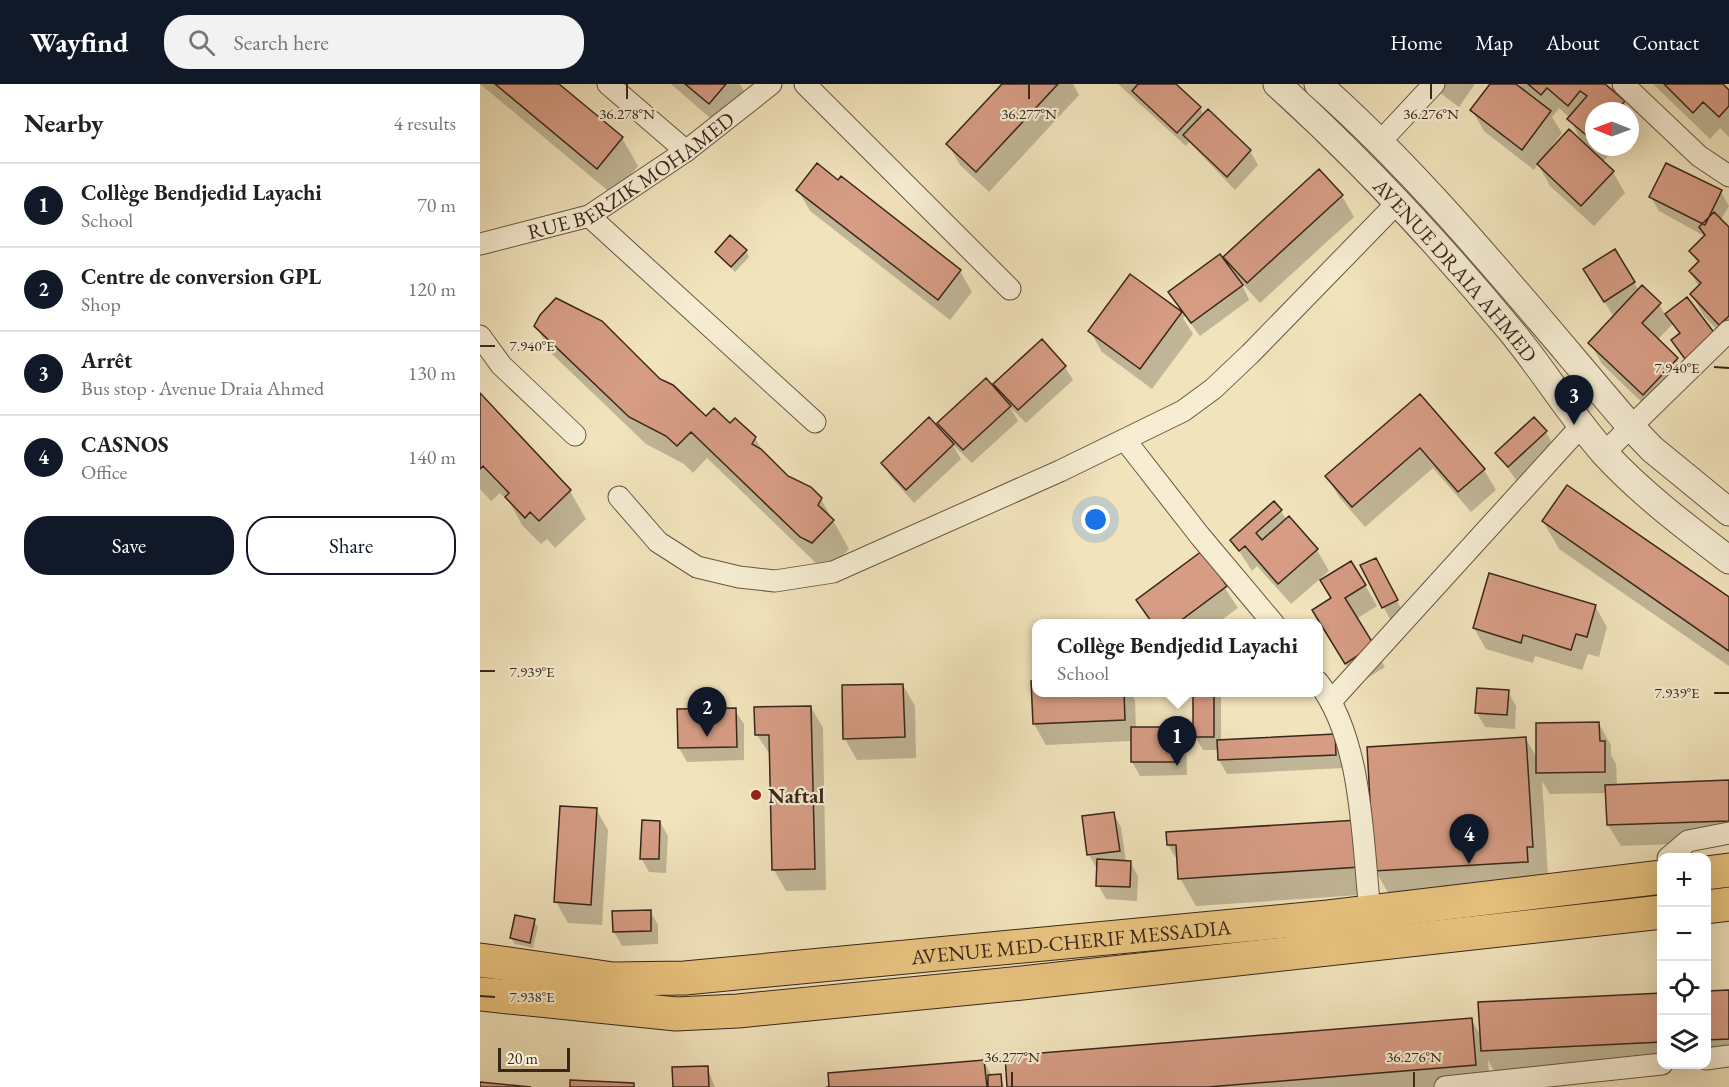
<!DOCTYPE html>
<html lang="en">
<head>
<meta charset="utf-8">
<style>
	:root { --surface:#fff; --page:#f2f2f2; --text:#202124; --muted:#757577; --line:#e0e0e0; --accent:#111827 }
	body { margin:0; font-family:"EB Garamond",serif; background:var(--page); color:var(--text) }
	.controls { position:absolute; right:18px; bottom:18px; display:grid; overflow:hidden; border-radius:12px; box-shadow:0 6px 24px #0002 }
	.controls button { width:54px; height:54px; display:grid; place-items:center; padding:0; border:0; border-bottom:2px solid var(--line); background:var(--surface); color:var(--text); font:30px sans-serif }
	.compass { position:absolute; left:1105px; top:18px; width:54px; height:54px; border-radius:50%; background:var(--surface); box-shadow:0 6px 24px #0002; rotate:271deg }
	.scale { position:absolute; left:18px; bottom:15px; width:72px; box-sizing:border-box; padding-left:6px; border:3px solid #39261a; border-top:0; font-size:16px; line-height:21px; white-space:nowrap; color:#39261a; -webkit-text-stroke:4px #f6edd3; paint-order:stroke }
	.you { position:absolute; left:616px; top:436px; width:21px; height:21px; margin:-15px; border:4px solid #fff; border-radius:50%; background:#1a73e8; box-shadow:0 0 0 9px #1a73e833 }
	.badge { display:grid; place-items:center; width:39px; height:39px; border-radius:50%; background:var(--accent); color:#fff; font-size:20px; font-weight:700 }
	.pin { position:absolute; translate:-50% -50px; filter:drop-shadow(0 2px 3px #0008) }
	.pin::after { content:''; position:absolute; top:32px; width:21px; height:18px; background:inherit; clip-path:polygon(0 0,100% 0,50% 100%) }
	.popup { position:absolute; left:552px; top:535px; width:291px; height:78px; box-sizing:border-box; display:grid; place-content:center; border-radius:12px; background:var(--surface); filter:drop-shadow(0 2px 4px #0005); font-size:20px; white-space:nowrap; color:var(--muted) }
	.popup b { font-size:22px; color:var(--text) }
	.popup::after { content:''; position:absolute; left:50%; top:100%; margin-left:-12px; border:12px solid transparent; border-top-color:var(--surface) }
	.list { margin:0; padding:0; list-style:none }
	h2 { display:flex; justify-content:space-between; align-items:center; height:78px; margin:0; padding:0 24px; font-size:26px }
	h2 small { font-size:20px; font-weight:400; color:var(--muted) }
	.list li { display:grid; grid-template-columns:39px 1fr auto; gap:18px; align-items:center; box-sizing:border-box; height:84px; padding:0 24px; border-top:2px solid var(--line) }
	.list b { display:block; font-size:22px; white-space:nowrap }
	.list p { margin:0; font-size:20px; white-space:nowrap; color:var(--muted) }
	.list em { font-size:20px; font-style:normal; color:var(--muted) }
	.actions { display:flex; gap:12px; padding:18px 24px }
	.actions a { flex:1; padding:14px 0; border:2px solid var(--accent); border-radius:24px; text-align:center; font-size:21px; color:var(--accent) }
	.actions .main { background:var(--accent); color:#fff }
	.icon { flex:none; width:33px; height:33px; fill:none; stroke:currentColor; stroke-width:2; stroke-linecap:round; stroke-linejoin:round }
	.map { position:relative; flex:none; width:1249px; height:1003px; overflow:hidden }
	header { display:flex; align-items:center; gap:36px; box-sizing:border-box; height:84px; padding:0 30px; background:var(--accent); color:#fff }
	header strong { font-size:28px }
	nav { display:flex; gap:33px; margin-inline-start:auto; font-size:21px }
	.search { width:420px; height:54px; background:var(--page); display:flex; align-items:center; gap:15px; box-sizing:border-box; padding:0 21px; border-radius:24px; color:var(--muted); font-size:22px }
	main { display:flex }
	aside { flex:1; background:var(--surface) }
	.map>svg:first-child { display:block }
</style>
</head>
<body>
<header>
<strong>Wayfind</strong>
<div class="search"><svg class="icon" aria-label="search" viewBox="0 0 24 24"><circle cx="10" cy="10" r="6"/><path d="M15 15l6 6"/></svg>Search here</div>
<nav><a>Home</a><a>Map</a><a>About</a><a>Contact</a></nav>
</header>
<main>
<aside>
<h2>Nearby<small>4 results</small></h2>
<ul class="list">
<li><span class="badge">1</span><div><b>Collège Bendjedid Layachi</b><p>School</p></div><em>70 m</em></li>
<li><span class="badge">2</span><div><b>Centre de conversion GPL</b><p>Shop</p></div><em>120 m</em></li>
<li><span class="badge">3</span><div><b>Arrêt</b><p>Bus stop · Avenue Draia Ahmed</p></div><em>130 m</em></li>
<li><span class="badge">4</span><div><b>CASNOS</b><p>Office</p></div><em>140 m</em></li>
</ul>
<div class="actions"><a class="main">Save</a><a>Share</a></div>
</aside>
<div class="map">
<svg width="1249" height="1003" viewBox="0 0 1249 1003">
	<rect width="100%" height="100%" fill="#f1e3bc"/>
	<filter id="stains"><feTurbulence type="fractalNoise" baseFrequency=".00333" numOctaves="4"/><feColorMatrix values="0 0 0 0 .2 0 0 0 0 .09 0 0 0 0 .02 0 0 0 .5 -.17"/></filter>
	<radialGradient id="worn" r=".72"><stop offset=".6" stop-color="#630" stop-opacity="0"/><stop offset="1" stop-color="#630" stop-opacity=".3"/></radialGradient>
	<path fill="#0003" fill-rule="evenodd" d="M0,0H76L142,54L158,82L133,111Z
		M191,0H260L270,18L245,47Z
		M524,0H593L599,11L509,108L480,81L468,60Z
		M638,0H693L720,24L724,31L728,27L770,67L778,81L755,106L709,58L706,62Z
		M948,0H995L979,23Z
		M1012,0H1033L1043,7L1039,0H1126L1144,18L1149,27H1114V63H1136L1123,78L1133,88L1145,109L1114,142L1070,102L1058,80L1054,86L1004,47L992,26ZM1079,24L1090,34L1101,57L1074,63L1072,62L1082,49L1072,33Z
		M1173,0H1241L1249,8V53L1240,44L1230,55Z
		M1150,29L1156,39L1150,46Z
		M318,106L480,187L492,208L470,236L330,127Z
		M1241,108L1249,122L1240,137L1249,145V258L1224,232L1212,211L1219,203L1210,187L1218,180L1211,167L1226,153L1179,127L1171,113Z
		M862,112L874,133L780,219L761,198L769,216L720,252L705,232L703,234L713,250L672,305L622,268L610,247L650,192L703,230L690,209L750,186L751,184L745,173Z
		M266,166L269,173L255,188L236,168Z
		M1154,198L1159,207L1179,220L1186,232L1207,215L1214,288L1193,256L1200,251L1193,240L1177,256L1197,275L1209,296L1175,331L1122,280L1110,259L1134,233L1113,200Z
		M56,242L180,296L226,334L250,341L275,354L284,370L307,393L341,415L369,465L349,486L338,481L227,374L213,389L204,380L166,360L72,270Z
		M585,283L593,296L546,339L530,323L538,337L492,379L472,360L481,375L434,419L411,393L403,379L468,353L459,339L523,314L515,300Z
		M0,311L90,407L106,435L75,464L67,455L61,460L42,441L30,419L20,409L11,417L0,405Z
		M940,312L1004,386L1016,406L991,428L953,384L885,443L859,413L847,392Z
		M1066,348L1074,362L1036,396L1017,369Z
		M1087,403L1249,515V582L1079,465L1063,437Z
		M801,427L807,437L837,466L849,487L811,520L777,482L772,487L752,456Z
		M722,469L758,524L736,540H672L658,516Z
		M882,482L904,489L924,531L911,537Z
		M885,501L897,522L876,535L905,583L878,600L846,548L852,515Z
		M1115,522L1127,543L1119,573L1108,570L1102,586L1055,572L1053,579L1006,565L994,544Z
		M778,533L782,540H768Z
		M556,599V608H651L655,616L656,645L698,644L706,658L707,691L660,692L652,678V657L566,661L554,640Z
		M423,601L435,622L436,674L377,676L365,655Z
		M714,608H741V657L854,652L862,666L863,684L747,690L739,676V666H723L715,652Z
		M1028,608L1036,622L1035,645L1005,643L997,629Z
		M331,623L343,644L346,806L306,807L294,786L291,672L277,651Z
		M255,626L264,640V676L207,678L199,664Z
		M1119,640L1131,661V671L1136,680L1137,702L1249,698V758L1141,762L1128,741L1127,709L1070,710L1062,697L1068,790H1062L1063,806L911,814L894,784L895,810L716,822L700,794L699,779L688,761L877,738L1046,655L1058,676Z
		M116,725L128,746L122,841L88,839L76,818Z
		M633,729L641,743L646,778H650L658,792L657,817L626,815L618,801L617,785L609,771L604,734Z
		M180,738L188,752L186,789L169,788L161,774Z
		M170,827L178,841V860L142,862L134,848Z
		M54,837L58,843L53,864L35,860L31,854Z
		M1249,907V983L1018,994L1008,976L1010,1003H529L991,935L1002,954L1182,911V980H1226V908Z
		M504,978L512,992H520L524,1003H351Z
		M227,983L235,1003H194Z"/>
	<path fill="#d69c84" stroke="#39261a" stroke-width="1.5" d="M15,0H79L143,53L117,85Z
		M205,0H246L229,20Z
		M522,0H578L496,88L466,60Z
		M658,0H696L721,23L697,49L652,7Z
		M1010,0H1036L1071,27L1042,66L990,26Z
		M1048,0H1125L1145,17L1136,27H1114V53L1112,56L1087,35L1107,12L1100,7L1088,22L1067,4L1061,11Z
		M1184,0H1243L1249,6V22L1239,33L1223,18L1213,29Z
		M728,25L771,66L747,93L703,51Z
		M1089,45L1134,87L1101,122L1057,80Z
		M337,79L358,96L361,92L481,186L458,216L316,106Z
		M1186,79L1242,106L1225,141L1169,113Z
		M839,85L863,111L767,199L743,173Z
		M1234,128L1249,143V232L1239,241L1210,210L1221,199L1209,187L1219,177L1209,167L1225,151L1219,143Z
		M250,151L267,166L251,183L235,168Z
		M1135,165L1155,198L1124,218L1103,185Z
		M740,170L763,201L711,239L688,208Z
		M650,190L702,228L660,285L608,247Z
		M1162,201L1181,219L1162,239L1198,274L1163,311L1108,259Z
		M1207,213L1236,251L1205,275L1191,256L1200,249L1185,230Z
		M76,214L122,237L180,295L193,301L226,332L234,324L250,339L255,334L276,353L272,360L281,365L308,392L331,403L342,414L338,421L354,436L332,459L320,453L211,348L197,362L186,352L149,333L54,242L60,231Z
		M562,255L586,282L538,326L513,300Z
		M506,294L531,322L483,366L457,339Z
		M0,309L91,406L59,437L50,428L45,434L25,413L29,409L3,382L0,385Z
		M940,310L1005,385L978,408L940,364L872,423L845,392Z
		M449,333L474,360L426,406L401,379Z
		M1054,333L1067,347L1028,383L1015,369Z
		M1087,401L1249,513V567L1062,437Z
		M794,417L802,426L776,449L782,456L809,432L838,465L798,500L765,462L759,467L750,456Z
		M722,467L747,502L696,540H673L656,516Z
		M896,474L918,516L902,524L880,481Z
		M871,477L886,501L865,514L894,561L865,580L832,526L851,514L840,496Z
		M1009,489L1116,521L1107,553L1096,550L1091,566L1043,551L1041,559L993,544Z
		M551,597H556V608H644L645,636L553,640Z
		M423,600L425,653L363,655L362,601Z
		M997,604L1029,606L1027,631L995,629Z
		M713,608H734V653H713Z
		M331,622L335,785L292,786L289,651H275L274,623Z
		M256,624L257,663L198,664L197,625Z
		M1119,638L1120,657H1125V688L1056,689V639Z
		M651,643H699V678H651Z
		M855,650L856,671L738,676L737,656Z
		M1046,653L1053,763H1047L1048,778L894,787L887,663Z
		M1249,696V737L1127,741L1125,701Z
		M80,722L117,724L111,821L74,818Z
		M634,728L640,767L607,771L602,732Z
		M162,736L180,737L179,775H160Z
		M878,736L880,783L698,795L696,761H687L686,748Z
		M617,775L651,777L650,803L616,802Z
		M171,826V847L133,848L132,827Z
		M35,831L55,835L50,859L30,854Z
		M1249,906V955L1226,956V907Z
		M1182,909V958L1001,967L998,918Z
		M992,934L996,981L728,1003H527L525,972Z
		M504,976L507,1003H346H349L348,989Z
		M228,982L229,1003H193L192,983Z
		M521,990L522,1003H508V991Z
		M90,996L154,999V1003H90Z
		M0,998L51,1003H0Z"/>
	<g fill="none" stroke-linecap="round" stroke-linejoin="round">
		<g stroke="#675542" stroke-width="23">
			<g id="minor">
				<path d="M128,0L206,67"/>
				<path d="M325,0L530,205"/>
				<path d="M1143,0L1219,72L1249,92"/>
				<path d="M899,59L954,0"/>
				<path d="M109,132L335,338"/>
				<path id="s1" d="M0,160L109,132L206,67L291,0"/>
				<path d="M0,252L21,281L95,351"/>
				<path d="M645,356L720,452L794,540"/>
				<path d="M1124,369L1249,247"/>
				<path d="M139,413L178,458L217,483L259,493L295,497L353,488L580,387L703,327L733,305L770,270L917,119"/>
				<path d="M838,598C883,657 882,755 890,827"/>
				<path d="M852,616L1102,341"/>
				<path d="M1188,774L1208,757L1249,749"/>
				<path d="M1226,975L1249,972"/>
				<path d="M965,1003L1182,980"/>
			</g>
		</g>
		<g stroke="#675542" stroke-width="29">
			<g id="tertiary">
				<path id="s2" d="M797,0C881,76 959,160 1031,247C1064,287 1091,332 1125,370C1162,410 1206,443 1249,476"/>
				<path d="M838,0C951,100 1053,229 1151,343L1172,365L1249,428"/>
			</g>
		</g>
		<g stroke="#39261a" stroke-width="35">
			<g id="trunk">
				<path d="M1226,789L1249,786"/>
				<path d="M1226,823L1249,820"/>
				<path id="s3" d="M0,876L133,895L205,894L848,833L1182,793"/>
				<path d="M0,910L196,930L258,927L542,899L1182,828"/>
			</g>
		</g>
		<use href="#minor" stroke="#f6edd3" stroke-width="21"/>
		<use href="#tertiary" stroke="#f6edd3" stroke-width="27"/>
		<use href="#trunk" stroke="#e8c27e" stroke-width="33"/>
	</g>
	<path fill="none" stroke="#39261a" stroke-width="2" d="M147,15V0M549,15V0M951,15V0M0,262H15M1234,283L1249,284M0,587H15M1234,609H1249M0,912L15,913M532,1003V988M934,1003V988"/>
	<circle fill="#8f2418" stroke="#f6edd3" stroke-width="2" cx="276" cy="711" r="6"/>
	<g text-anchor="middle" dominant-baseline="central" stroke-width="4.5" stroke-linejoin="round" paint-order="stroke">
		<g font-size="21" fill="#39261a" stroke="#f6edd3">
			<text stroke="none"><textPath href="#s1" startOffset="168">RUE BERZIK MOHAMED</textPath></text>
			<text stroke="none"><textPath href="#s2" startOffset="258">AVENUE DRAIA AHMED</textPath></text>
			<text stroke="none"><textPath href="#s3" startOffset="594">AVENUE MED-CHERIF MESSADIA</textPath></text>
		</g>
		<g font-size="21" font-weight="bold" fill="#39261a" stroke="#f6edd3" text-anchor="start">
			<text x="288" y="711">Naftal</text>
		</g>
	</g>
	<g font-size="15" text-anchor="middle" fill="#39261a" stroke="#f6edd3" stroke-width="4.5" stroke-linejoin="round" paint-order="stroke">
		<text x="147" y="35">36.278°N</text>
		<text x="549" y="35">36.277°N</text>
		<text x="951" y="35">36.276°N</text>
		<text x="52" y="267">7.940°E</text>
		<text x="1197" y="289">7.940°E</text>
		<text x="52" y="593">7.939°E</text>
		<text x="1197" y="614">7.939°E</text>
		<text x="52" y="918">7.938°E</text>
		<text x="532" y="978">36.277°N</text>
		<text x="934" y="978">36.276°N</text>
	</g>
	<rect width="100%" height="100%" filter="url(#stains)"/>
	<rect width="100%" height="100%" fill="url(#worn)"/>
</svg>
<div class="controls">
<button>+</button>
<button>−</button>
<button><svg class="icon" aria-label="locate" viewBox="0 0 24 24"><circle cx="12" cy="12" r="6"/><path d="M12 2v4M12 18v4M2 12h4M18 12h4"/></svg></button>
<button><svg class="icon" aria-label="layers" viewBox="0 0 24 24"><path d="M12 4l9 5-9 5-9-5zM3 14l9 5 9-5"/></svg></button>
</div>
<svg class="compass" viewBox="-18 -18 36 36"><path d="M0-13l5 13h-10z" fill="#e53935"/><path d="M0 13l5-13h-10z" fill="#757577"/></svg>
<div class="scale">20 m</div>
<div class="you"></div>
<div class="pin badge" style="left:697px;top:682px">1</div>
<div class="popup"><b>Collège Bendjedid Layachi</b>School</div>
<div class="pin badge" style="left:227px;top:653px">2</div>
<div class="pin badge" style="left:1094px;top:341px">3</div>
<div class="pin badge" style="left:989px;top:780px">4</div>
</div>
</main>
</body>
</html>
